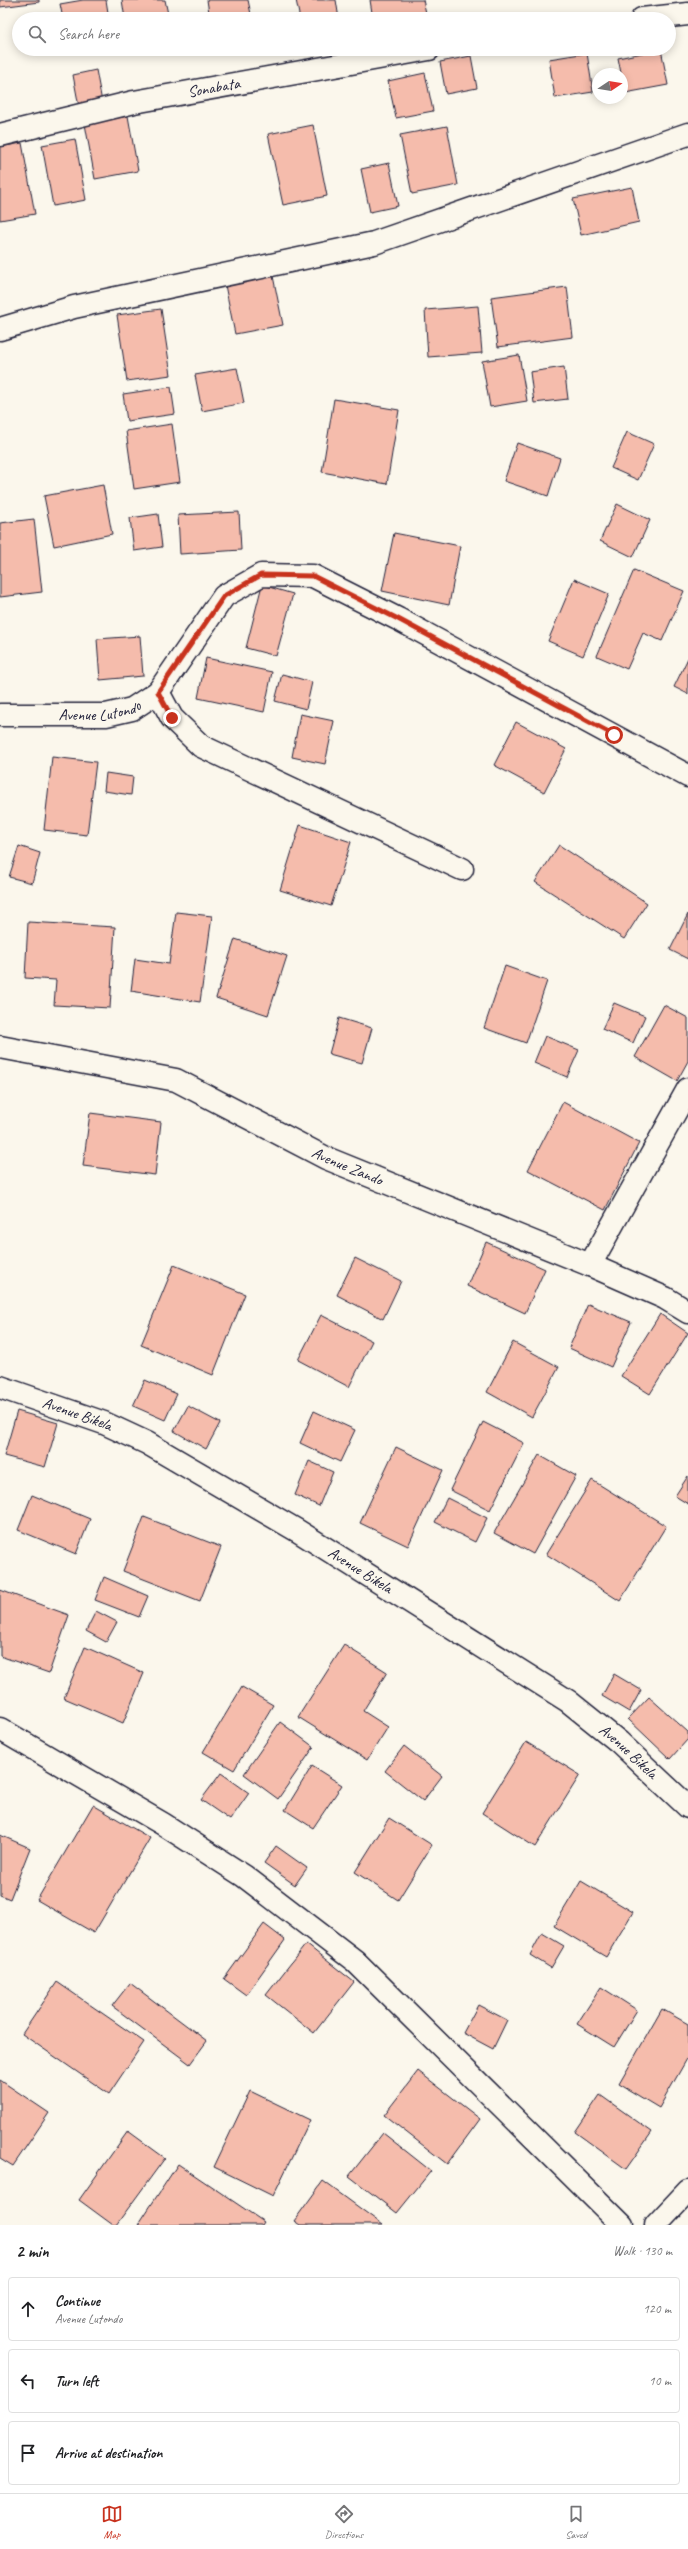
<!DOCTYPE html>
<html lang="en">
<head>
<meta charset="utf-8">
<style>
	:root { --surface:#fff; --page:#f6f6f6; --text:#202124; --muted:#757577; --line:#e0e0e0; --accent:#c8321e }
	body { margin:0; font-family:Caveat,sans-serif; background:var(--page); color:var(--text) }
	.compass { position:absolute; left:592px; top:68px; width:36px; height:36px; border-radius:50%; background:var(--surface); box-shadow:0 2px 10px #0003; rotate:78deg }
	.stop { position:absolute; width:12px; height:12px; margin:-9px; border:3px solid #c8321e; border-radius:50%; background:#fff }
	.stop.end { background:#c8321e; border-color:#fff; box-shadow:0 1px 4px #0008 }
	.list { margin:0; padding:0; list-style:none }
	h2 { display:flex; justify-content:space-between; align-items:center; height:52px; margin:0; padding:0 16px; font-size:17px }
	h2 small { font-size:13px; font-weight:400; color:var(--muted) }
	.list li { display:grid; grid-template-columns:26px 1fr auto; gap:12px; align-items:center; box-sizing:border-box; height:64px; margin:0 8px 8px; padding:0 8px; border:1px solid var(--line); border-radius:4px }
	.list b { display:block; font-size:15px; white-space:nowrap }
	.list p { margin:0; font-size:13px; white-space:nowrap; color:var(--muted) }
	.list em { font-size:13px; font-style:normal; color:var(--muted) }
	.icon { flex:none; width:22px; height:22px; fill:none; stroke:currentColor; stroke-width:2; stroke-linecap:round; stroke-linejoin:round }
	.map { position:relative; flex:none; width:688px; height:2225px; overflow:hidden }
	.search { position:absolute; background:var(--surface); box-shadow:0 2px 10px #0003; left:12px; right:12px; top:12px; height:44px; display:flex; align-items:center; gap:10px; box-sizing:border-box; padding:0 14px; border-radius:22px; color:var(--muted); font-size:15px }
	.sheet { height:268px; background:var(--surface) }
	nav { display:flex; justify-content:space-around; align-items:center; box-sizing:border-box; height:56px; border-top:1px solid var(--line); background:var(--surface); font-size:11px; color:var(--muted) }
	nav a { display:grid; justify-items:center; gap:2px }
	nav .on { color:var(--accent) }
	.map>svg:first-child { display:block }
</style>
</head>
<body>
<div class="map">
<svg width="688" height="2225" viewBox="0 0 688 2225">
	<rect width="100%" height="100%" fill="#fbf7ec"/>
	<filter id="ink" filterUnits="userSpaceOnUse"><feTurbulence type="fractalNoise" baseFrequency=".025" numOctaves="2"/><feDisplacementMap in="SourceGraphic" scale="8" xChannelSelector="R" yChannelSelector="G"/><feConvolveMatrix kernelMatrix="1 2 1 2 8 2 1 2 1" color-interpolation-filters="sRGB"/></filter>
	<g filter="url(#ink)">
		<path fill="#f5bcac" stroke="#22223b" d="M0,0H39V2L0,7Z
			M83,0H106L109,19H63L60,4Z
			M122,0H165L169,19H125Z
			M207,0H248L252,19H210Z
			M296,0H336L339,19H300Z
			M370,0H423L426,13L391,19H373Z
			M661,49L668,85L625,93L618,58Z
			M587,53L593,92L555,98L549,59Z
			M471,56L477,88L446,94L440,62Z
			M96,70L102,102L79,107L73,75Z
			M425,73L433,111L396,118L388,81Z
			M128,116L138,171L95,179L85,124Z
			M313,125L327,196L283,205L268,134Z
			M447,126L458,185L412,194L400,135Z
			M75,139L86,200L53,206L42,145Z
			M22,143L35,214L0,220V147Z
			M389,163L398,206L370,212L361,169Z
			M632,187L639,222L581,235L573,199Z
			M273,276L283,325L235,334L225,285Z
			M567,287L573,337L498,347L491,297Z
			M478,306L482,353L428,357L425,310Z
			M161,309L171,375L127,381L117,315Z
			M519,355L527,401L490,407L482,361Z
			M564,367L568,399L534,403L530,372Z
			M237,368L244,403L202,411L195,375Z
			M171,387L175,414L127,421L123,394Z
			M334,399L399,410L387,484L322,472Z
			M172,424L180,482L134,489L126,431Z
			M627,432L654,444L638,480L611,468Z
			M517,443L560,458L548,496L504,481Z
			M103,485L112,534L54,546L44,496Z
			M617,504L650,520L633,557L600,541Z
			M239,512L241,550L180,554L178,515Z
			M158,514L162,547L134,551L130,518Z
			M34,519L42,592L0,597V523Z
			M394,533L460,546L449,605L382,591Z
			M634,570L684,591L662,641L643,633L627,669L597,656Z
			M574,579L609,594L583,656L548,641Z
			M262,585L293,594L276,656L246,648Z
			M140,636L143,676L100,680L97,639Z
			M206,658L272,672L264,712L198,698Z
			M688,658V694L674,687Z
			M282,674L312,682L306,709L275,701Z
			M300,714L334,721L325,764L292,757Z
			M516,722L566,749L544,792L494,765Z
			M52,757L96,762L87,835L44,830Z
			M106,773L133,777L131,795L104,791Z
			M300,825L351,842L331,906L280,890Z
			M559,845L647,903L624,939L535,882Z
			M19,846L40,853L32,883L9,877Z
			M176,912L212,916L200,1002L131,991L135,959L169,964Z
			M688,914V959L670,950Z
			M28,922L115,927L110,1008L54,1005L56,980L25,978Z
			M235,939L287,956L268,1015L216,998Z
			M505,966L547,981L526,1043L484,1028Z
			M614,1003L645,1016L633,1043L602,1029Z
			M664,1005L688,1018V1061L677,1081L635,1057Z
			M339,1018L372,1028L362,1063L329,1054Z
			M545,1036L579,1050L567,1077L534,1063Z
			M563,1102L639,1143L605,1210L528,1170Z
			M90,1113L161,1122L155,1175L83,1166Z
			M486,1242L545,1269L525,1313L467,1286Z
			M355,1258L401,1281L383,1319L337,1295Z
			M174,1265L245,1294L213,1375L141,1345Z
			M588,1304L631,1322L611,1367L569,1348Z
			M660,1314L688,1333L650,1394L621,1376Z
			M321,1315L372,1341L349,1387L298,1360Z
			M513,1342L559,1367L532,1417L487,1392Z
			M145,1380L177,1394L165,1420L133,1406Z
			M188,1406L220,1423L206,1449L174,1431Z
			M17,1411L58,1423L45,1467L4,1456Z
			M314,1411L355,1430L340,1462L300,1443Z
			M483,1422L524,1443L490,1510L450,1490Z
			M396,1447L443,1470L408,1546L360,1523Z
			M539,1455L576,1476L533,1554L494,1533Z
			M309,1461L333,1472L319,1506L295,1495Z
			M688,1476V1504L675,1496Z
			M592,1480L666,1526L620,1601L546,1554Z
			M32,1495L90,1519L76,1554L18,1530Z
			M447,1498L487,1518L475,1542L435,1522Z
			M144,1517L221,1547L200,1601L123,1571Z
			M104,1577L148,1596L139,1617L95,1600Z
			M0,1590L69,1615L49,1673L0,1656Z
			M96,1611L117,1622L106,1642L86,1631Z
			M344,1645L387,1672L363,1711L388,1727L367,1760L298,1717Z
			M85,1647L144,1673L123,1723L64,1698Z
			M614,1674L641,1690L629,1712L602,1696Z
			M242,1687L273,1705L234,1770L203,1752Z
			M649,1697L688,1732V1739L670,1759L628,1719Z
			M280,1722L314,1747L278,1799L244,1774Z
			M526,1742L580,1775L535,1847L482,1813Z
			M404,1746L442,1776L423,1801L385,1771Z
			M312,1766L342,1785L313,1828L285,1810Z
			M221,1773L249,1793L230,1820L201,1800Z
			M93,1805L150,1838L94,1933L37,1900Z
			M389,1818L432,1845L398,1900L355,1872Z
			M0,1835L30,1848L10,1899L0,1895Z
			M276,1846L307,1868L295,1885L264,1863Z
			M581,1881L633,1912L606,1957L554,1926Z
			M264,1924L285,1940L246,1995L224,1979Z
			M542,1933L564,1946L551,1968L530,1955Z
			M306,1944L354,1982L314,2033L266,1995Z
			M57,1982L144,2042L109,2094L22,2034Z
			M130,1983L207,2041L190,2064L112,2006Z
			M601,1987L637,2010L614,2047L577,2024Z
			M478,2005L507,2020L493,2049L463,2033Z
			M662,2009L688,2024V2057L659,2108L619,2084Z
			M418,2071L480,2119L447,2164L384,2115Z
			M0,2080L49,2113L13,2166L0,2158Z
			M250,2091L310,2120L273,2196L214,2167Z
			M600,2095L652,2132L626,2169L575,2132Z
			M128,2131L165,2158L116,2225H113L79,2200Z
			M383,2133L431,2171L397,2213L349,2176Z
			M178,2164L264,2222L262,2225H138Z
			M323,2181L383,2225H300L294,2221Z"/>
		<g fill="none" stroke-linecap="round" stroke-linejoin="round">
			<g stroke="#22223b" stroke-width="25">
				<g id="minor">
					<path d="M642,19L688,14"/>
					<path id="s1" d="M0,135L134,102L429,49"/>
					<path d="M0,329L74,307L374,243L688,134"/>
					<path d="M158,692L172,718L201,746L462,869"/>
					<path id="s2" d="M0,715H106L132,709L158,692L224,596L261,575L313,576L398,619L688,776"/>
					<path id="s3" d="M0,1047L176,1080L326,1158L590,1265L665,1298L688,1312"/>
					<path d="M590,1265L688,1089"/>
					<path id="s4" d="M0,1387L104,1423L147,1443L298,1531L568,1701L619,1742L688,1807"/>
					<path d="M0,1729L163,1824L244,1876L355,1961L622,2225"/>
					<path d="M656,2225L688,2191"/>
				</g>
			</g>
			<use href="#minor" stroke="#fbf7ec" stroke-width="22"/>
		</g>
	</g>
	<g fill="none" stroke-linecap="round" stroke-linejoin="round" filter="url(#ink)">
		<path stroke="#c8321e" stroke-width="5" d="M172,718L158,692L224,596L261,575L313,576L398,619L614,735"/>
	</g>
	<g text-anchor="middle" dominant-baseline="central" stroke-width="3.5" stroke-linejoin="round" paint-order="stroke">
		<g font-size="16" fill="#22223b" stroke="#fbf7ec">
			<text stroke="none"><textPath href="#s1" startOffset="219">Sonabata</textPath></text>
			<text stroke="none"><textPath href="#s2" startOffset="100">Avenue Lutondo</textPath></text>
			<text stroke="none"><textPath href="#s3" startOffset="371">Avenue Zando</textPath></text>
			<text stroke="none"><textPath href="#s4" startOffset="82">Avenue Bikela</textPath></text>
			<text stroke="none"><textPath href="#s4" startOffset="406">Avenue Bikela</textPath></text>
			<text stroke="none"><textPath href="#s4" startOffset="730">Avenue Bikela</textPath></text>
		</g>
	</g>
</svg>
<svg class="compass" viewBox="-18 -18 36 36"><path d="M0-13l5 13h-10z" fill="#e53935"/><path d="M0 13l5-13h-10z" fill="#757577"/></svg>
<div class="stop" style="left:614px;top:735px"></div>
<div class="stop end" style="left:172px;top:718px"></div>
<div class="search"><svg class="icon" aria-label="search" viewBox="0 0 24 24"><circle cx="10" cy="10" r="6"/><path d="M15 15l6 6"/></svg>Search here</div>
</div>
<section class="sheet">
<h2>2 min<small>Walk · 130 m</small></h2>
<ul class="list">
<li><svg class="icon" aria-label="ahead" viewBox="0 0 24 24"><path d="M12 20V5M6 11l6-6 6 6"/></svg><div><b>Continue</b><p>Avenue Lutondo</p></div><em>120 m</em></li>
<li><svg class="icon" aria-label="left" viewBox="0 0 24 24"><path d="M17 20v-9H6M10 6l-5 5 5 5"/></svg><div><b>Turn left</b></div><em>10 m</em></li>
<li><svg class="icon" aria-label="arrive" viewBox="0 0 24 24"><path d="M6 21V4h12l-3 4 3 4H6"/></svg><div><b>Arrive at destination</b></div></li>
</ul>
</section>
<nav>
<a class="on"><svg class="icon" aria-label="map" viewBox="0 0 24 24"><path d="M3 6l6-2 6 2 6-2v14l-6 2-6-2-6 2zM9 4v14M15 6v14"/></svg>Map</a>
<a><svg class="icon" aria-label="directions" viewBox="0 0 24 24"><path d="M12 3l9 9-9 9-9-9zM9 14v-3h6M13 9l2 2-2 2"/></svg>Directions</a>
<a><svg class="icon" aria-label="saved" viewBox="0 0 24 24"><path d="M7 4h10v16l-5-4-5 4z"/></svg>Saved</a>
</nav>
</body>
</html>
